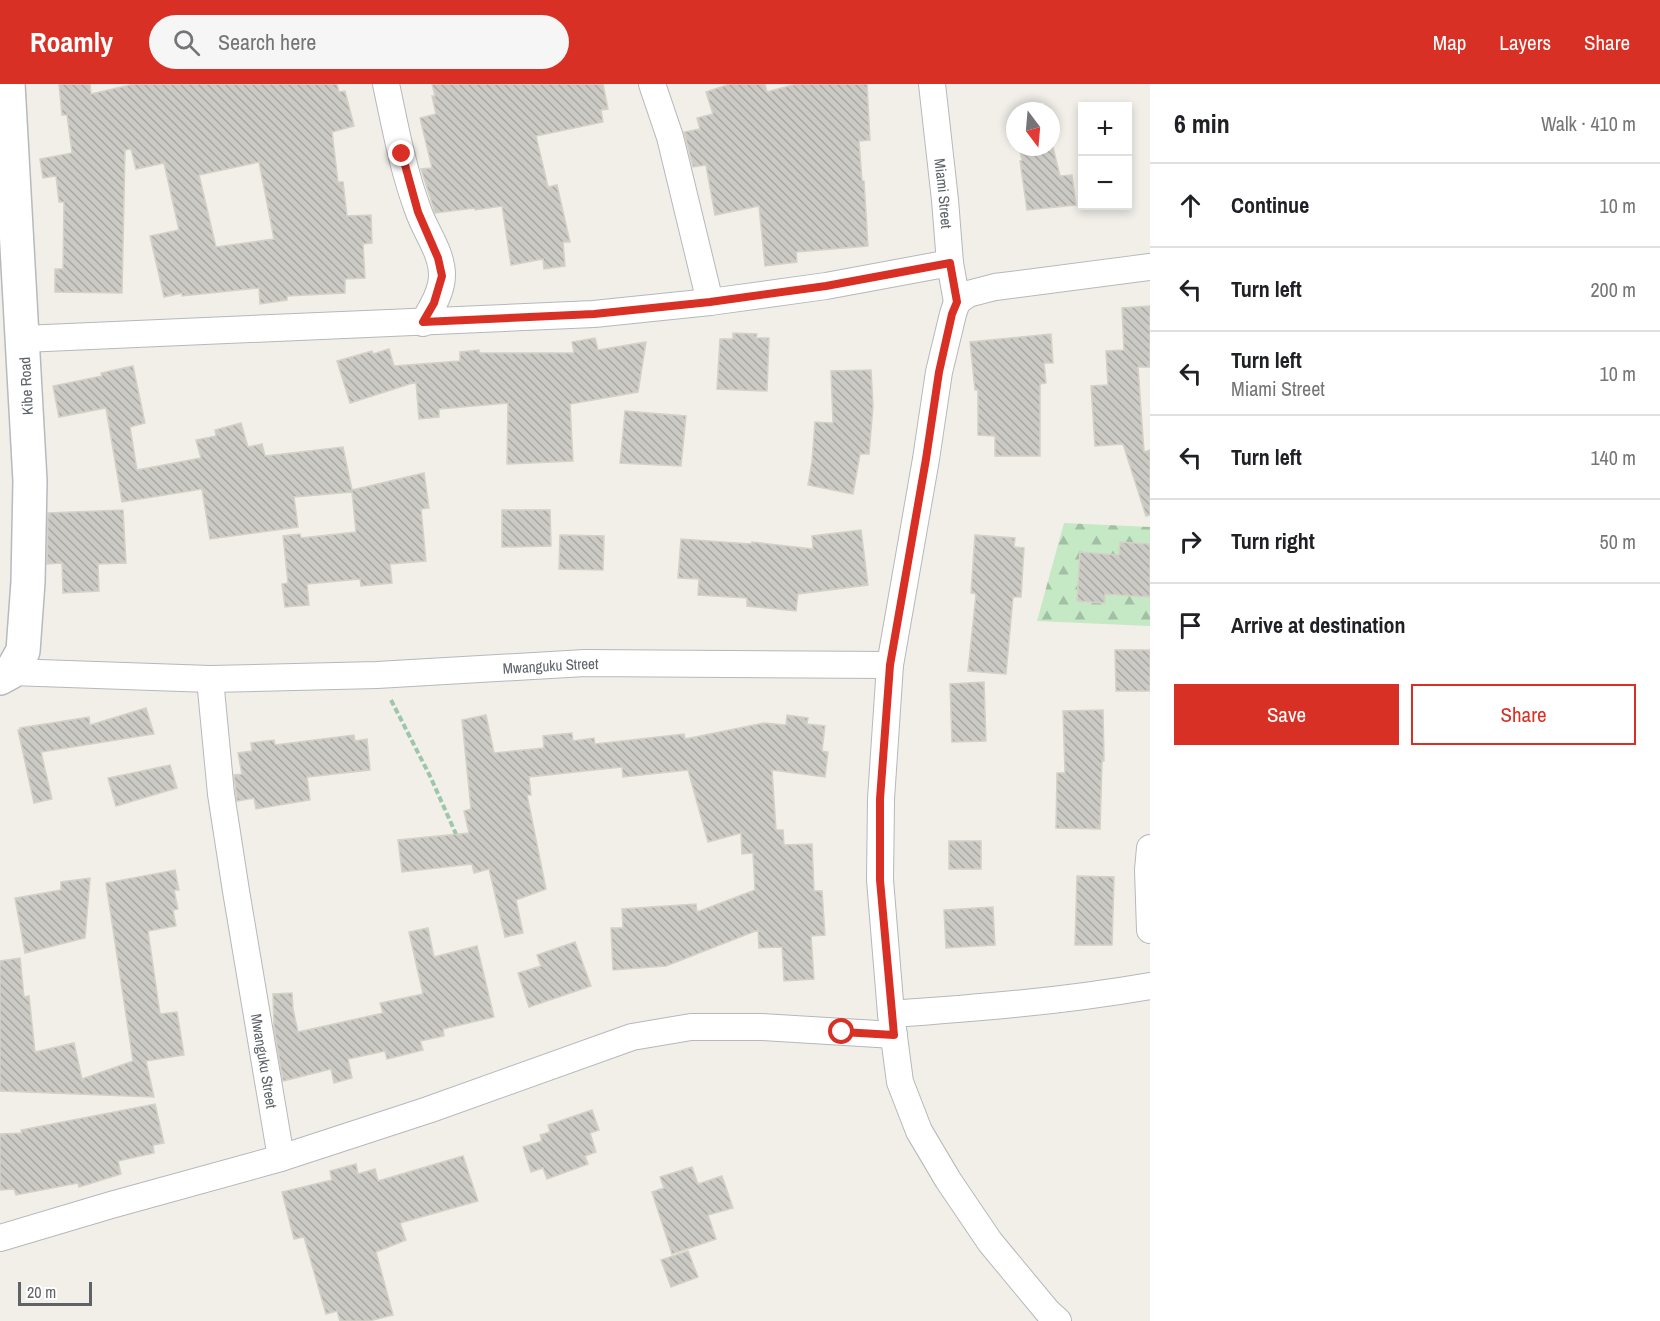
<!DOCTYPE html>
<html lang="en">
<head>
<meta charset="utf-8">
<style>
	:root { --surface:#fff; --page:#f6f6f6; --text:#202124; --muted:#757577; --line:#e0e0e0; --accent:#d93025 }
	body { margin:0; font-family:"Archivo Narrow",sans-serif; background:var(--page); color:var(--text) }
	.controls { position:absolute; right:18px; top:18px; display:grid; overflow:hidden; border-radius:0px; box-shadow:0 3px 9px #0003 }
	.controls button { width:54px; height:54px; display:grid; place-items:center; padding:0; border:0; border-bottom:2px solid var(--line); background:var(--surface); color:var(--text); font:30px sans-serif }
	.compass { position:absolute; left:1006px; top:18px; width:54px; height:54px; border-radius:50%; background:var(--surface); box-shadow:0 3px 9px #0003; rotate:164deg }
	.scale { position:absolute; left:18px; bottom:15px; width:74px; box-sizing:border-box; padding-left:6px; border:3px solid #5f6368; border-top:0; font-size:16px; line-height:21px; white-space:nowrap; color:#5f6368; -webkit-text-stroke:4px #fff; paint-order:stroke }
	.stop { position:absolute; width:18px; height:18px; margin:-14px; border:4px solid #d93025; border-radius:50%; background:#fff }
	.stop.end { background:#d93025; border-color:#fff; box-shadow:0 2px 6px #0008 }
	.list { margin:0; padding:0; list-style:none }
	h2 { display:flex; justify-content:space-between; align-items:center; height:78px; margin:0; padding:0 24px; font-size:26px }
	h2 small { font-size:20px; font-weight:400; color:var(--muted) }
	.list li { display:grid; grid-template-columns:39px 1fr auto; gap:18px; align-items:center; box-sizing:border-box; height:84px; padding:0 24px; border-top:2px solid var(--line) }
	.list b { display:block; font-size:22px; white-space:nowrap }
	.list p { margin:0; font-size:20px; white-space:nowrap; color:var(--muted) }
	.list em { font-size:20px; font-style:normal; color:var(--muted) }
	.actions { display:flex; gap:12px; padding:18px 24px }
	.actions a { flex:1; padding:14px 0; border:2px solid var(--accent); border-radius:0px; text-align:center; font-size:21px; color:var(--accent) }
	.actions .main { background:var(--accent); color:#fff }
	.icon { flex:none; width:33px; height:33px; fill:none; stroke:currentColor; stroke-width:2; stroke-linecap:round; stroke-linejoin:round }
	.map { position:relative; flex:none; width:1150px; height:1237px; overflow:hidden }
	header { display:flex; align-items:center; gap:36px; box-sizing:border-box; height:84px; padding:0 30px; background:var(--accent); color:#fff }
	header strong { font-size:28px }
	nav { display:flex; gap:33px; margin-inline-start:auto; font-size:21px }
	.search { width:420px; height:54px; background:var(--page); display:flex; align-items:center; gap:15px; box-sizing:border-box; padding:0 21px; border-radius:33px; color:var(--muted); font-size:22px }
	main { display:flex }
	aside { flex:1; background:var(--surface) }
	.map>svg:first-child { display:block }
</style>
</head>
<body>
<header>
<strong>Roamly</strong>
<div class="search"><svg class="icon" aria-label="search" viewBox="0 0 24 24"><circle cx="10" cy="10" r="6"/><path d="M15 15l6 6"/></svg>Search here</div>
<nav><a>Map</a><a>Layers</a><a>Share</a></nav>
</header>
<main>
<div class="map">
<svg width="1150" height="1237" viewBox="0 0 1150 1237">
	<defs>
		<pattern id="forest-firs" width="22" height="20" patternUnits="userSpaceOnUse" patternTransform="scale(1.5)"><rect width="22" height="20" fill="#c5e8c5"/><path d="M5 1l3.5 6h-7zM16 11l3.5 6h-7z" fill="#a3c0a4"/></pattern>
		<pattern id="building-back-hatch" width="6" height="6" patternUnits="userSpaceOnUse" patternTransform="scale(1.5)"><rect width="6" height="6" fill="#cccac5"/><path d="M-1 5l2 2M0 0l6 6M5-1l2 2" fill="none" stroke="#a9a8a4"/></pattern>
	</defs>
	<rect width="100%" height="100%" fill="#f1efe8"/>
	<path fill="url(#forest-firs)" d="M1064,439L1150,443V542L1037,537Z"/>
	<path fill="url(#building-back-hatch)" stroke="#d6d1c6" stroke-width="1.5" fill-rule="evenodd" d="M59,0H90L91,10L134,0H337L339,8L345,7L354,42L332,48L338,98H343L347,132L371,131L372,159L363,160L365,194L345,195V209L287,212V216L260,220L259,204L182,212V209L164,213L150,152L179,146L164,79L136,85L131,65L125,66L122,209L55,208V185H63L64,118H59L56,92L43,94L40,75L72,69L67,31H62ZM259,78L274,155L216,163L199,91Z
		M432,0H603L608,25L601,26L603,38L536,52L548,103L557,101L570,158H563L565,182L544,185L543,175L511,181L502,122L475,126V124L435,129L421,85L432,84L420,34L436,30L432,12H435Z
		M730,0H765L767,8L796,0H867L870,56L859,57L862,97H864L868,162L796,168L797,178L765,182L759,122L715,131L706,81L693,83L684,48L700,45L697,34L713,30L706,8Z
		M1051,55L1060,92L1072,91L1076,121L1027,126L1020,77L1022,76L1019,63H1051Z
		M1150,222V283H1138L1144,368L1150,366V431L1146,432L1123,360L1095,362L1091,302L1108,301L1106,267L1124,266L1122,224Z
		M733,249L757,250L756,254H769L767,307L717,305L720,255H733Z
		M1051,250L1053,279H1044L1046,299L1040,300V372H995V352L978,351V306H975L970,258Z
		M595,254L598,266L646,258L638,308L570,320L573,377L507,380L508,319L439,325V333L419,335L416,298L350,319L337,277L372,267L373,270L389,265L394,282L460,277V268L479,266V269H574L572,258Z
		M133,282L145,339L130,343L137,386L201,374L196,356L216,352L215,346L241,339L248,363L262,360L265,372L343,363L352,406L424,389L429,424L421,425L426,477L390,480L392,499L361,502L360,495L307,500L309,521L285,523L282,500L288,499L283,452L300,450L301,454L356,448L352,408L294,413L298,443L210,455L202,405L122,418L106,324L59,333L53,302L102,292L101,289Z
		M871,286L873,322L869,370H860L853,410L808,401L812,377L815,338L833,339L831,287Z
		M625,327L686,332L681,382L620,379Z
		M123,426L126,479L98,480L99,507L63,509L62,479L47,480L48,429Z
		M502,426H550L551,462L502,463Z
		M861,446L868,501L798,510L796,527L747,522V514L698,511L699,495L678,494L681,455L751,460L752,458L813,465L812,452Z
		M560,451L604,452L603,486L559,485Z
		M975,451L1015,454L1014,463L1024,464L1021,513H1013L1006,590L968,587L976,510L971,509Z
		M1120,458L1150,460V513L1105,510V519L1077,517L1080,468L1119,471Z
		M1115,566H1150V607H1116Z
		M984,598L986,657L952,658L950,600Z
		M146,624L154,650L41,668L52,715L34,719L18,646H20V644L89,633L90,641Z
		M1103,626L1104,677H1102L1100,745L1056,744L1057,689H1065L1063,627Z
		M486,631L494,669L544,664L543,652L572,649L573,657L594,654L595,660L684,650L685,655L764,639L786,641L787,631L808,634L807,640L825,642L822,667L828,668L825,693L772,686L776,746H783L784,761L812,760L814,807H822L825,851L811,852L814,895L784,897L782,863L759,864L758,846L666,882L613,886L611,844H623L622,825L696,820L697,828L755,806L753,769L742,770L741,749L708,758L688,686L623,693L622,683L529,693L531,711H527L546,805L516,816L523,849L505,853L489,785L474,789L472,780L402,788L398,756L469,749L464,727L471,725L462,636Z
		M354,651L355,657L367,655L370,686L307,693L310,716L256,725L254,714L237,717L234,691L242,690L238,669L252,667L251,659L274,656L275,661Z
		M170,681L177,704L116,722L108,694Z
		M949,757H981V785H949Z
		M175,786L179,806H174L178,825L173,826L176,842L148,847L160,930L177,928L184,971L146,977L154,1013L0,1007V877L20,874L24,913L29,912L35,968L74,959L82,995L133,977L106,799Z
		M1077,792L1114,793L1112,861H1075Z
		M90,794L85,854L25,869L15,814L61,806V798Z
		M993,823L995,861L946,864L944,826Z
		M428,844L434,873L477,862L494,933L443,945L444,952L420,957L423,966L387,975L385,967L348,975L352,994L334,999L331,985L283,997L274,944L273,910L292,909L293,925L298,948L383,929L380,919L423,910L409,848Z
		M575,858L591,902L529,923L518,889L541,882L537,871Z
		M155,1020L164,1059L153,1061L154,1069L118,1077L121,1090L79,1103L78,1099L16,1111L14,1105L0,1106V1050L22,1049L21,1046Z
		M592,1026L599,1046L590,1049L596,1068L585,1072L588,1080L547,1095L543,1084L531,1088L523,1063L542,1057L540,1051L550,1048L548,1041Z
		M463,1072L478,1117L400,1139L406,1156L376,1168L393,1231L369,1237H340L337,1227L326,1230L304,1153L294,1155L282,1108L332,1096L330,1087L356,1080L358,1090L375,1085L378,1097Z
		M692,1083L698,1100L722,1092L733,1124L708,1131L716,1155L672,1170L652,1108L664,1104L660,1093Z
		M688,1167L698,1193L671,1203L661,1176Z"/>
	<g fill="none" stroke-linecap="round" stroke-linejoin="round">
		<g stroke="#b5b8bc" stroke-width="28">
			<g id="street">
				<path d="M386,0C395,42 403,86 418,126C425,147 442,168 442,191C442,208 431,225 423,239"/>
				<path d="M652,0L670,53L710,218"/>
				<path id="s1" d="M932,0L945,116L950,179L957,218"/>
				<path d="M23,255L594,230L710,218L826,202L950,179"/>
				<path id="s2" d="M11,588L210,595L377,591L585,579L890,581"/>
				<path id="s3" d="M210,595L221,710L236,807L281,1074"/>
				<path d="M1150,764L1148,786L1150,846"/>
				<path d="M891,930C978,924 1064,917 1150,902"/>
				<path d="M0,1154L111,1121L281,1074L428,1026L632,953L691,943H761L894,951"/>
				<path d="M1058,1237L1048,1228L990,1158L948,1096L919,1047L900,998L891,930L880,796L881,715L890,581L926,375L939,288L953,230L957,218L968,210L995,203L1150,183"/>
			</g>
		</g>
		<g stroke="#b6babf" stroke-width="36">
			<path id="secondary" d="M0,594L11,588L23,567L28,498L30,397L8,0"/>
		</g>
		<path stroke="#9cc7a9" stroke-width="4" stroke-dasharray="6 3" stroke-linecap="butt" d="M391,616L430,692L456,750"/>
		<use href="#street" stroke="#fff" stroke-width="26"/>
		<use href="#secondary" stroke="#fff" stroke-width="33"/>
	</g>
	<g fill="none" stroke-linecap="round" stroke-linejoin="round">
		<path stroke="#d93025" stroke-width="8" d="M402,70L418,128L438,174L442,192L434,219L423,238L594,230L710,218L826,202L950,179L957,218L952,230L939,288L926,375L890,581L880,715V796L894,951L842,948"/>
	</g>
	<g text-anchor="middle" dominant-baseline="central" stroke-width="5" stroke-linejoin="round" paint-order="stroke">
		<g font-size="15" fill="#5f6368" stroke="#fff">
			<text stroke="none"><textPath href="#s1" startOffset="110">Miami Street</textPath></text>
			<text transform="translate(26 302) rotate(-93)">Kibe Road</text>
			<text stroke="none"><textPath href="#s2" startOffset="540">Mwanguku Street</textPath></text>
			<text stroke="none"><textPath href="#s3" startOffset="386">Mwanguku Street</textPath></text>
		</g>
	</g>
</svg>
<div class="controls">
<button>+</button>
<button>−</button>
</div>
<svg class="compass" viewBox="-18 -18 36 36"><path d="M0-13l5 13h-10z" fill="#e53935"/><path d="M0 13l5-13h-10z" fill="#757577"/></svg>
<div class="scale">20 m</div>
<div class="stop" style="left:842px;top:948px"></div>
<div class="stop end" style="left:402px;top:70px"></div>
</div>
<aside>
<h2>6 min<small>Walk · 410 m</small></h2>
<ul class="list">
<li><svg class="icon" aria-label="ahead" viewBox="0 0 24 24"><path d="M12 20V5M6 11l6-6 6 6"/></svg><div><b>Continue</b></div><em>10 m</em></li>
<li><svg class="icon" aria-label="left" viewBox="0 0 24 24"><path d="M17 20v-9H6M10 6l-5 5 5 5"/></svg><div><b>Turn left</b></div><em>200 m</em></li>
<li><svg class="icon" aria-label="left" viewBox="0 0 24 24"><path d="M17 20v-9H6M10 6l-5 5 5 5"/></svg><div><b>Turn left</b><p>Miami Street</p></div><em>10 m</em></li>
<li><svg class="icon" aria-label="left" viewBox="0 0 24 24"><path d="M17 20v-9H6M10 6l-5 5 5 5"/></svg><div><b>Turn left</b></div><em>140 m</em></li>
<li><svg class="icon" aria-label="right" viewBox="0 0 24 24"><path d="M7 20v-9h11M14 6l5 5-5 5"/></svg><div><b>Turn right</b></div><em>50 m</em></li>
<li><svg class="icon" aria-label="arrive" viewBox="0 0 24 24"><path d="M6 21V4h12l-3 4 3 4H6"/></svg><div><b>Arrive at destination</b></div></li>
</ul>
<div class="actions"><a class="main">Save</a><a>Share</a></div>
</aside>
</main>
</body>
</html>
